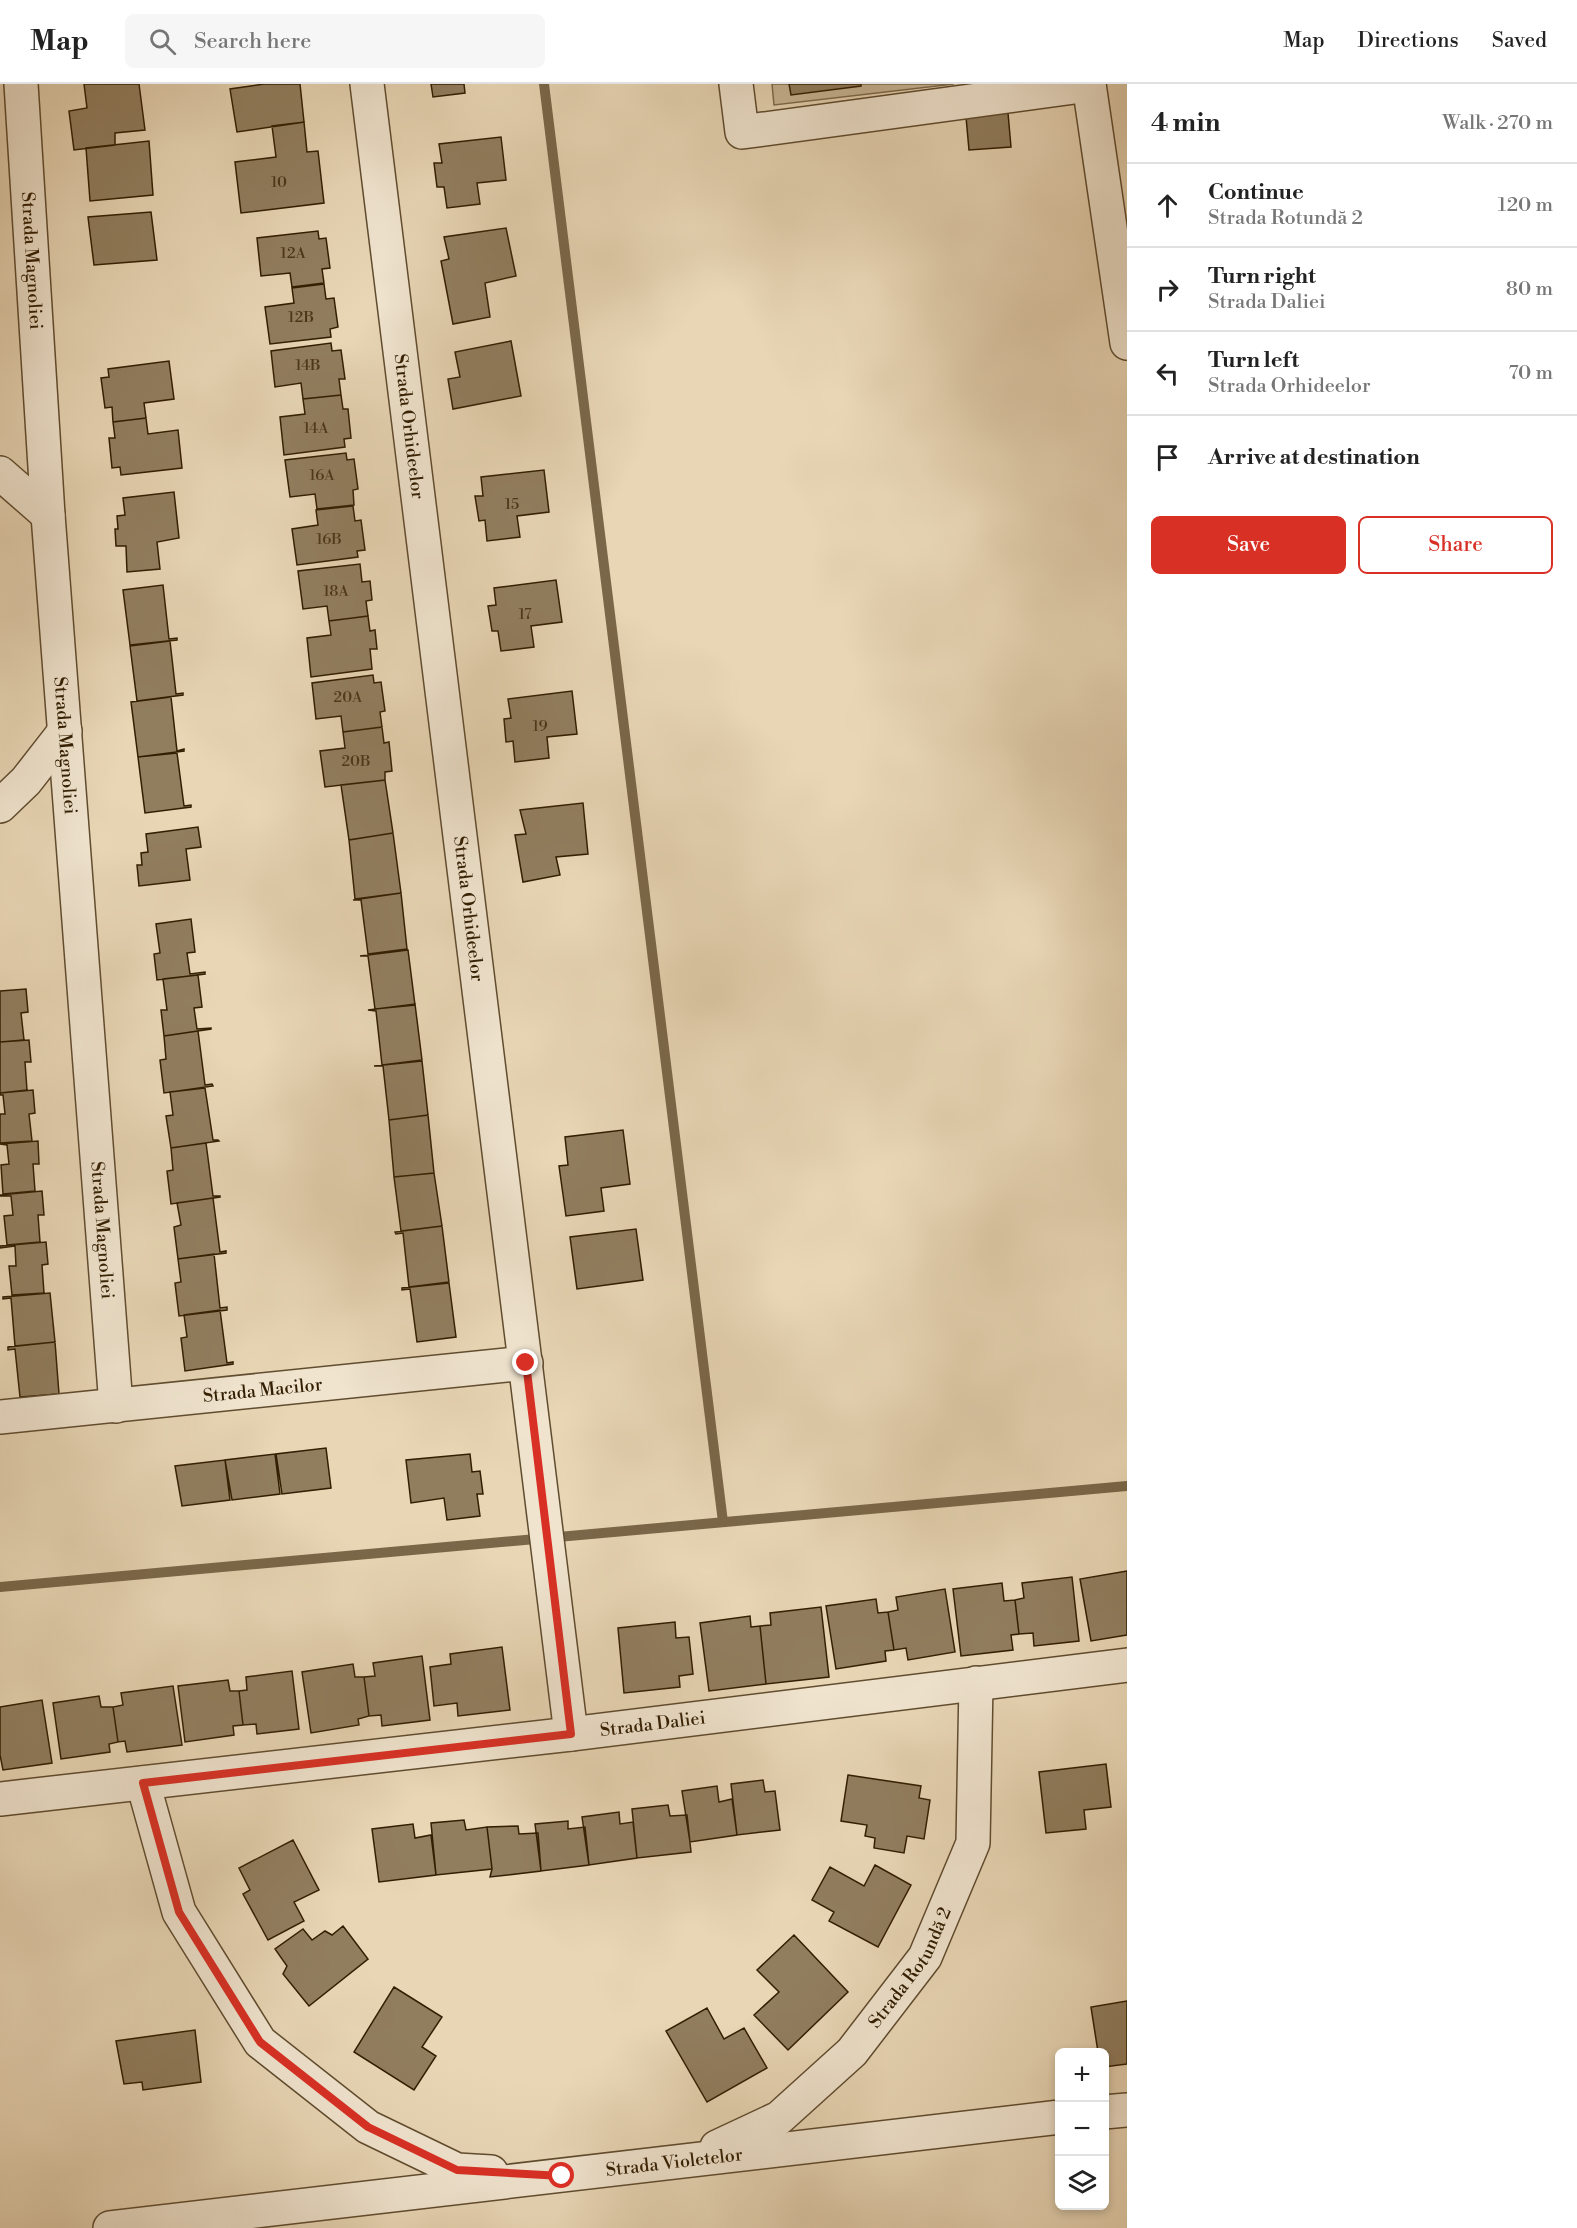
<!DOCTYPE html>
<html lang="en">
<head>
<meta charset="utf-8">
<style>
	:root { --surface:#fff; --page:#f6f6f6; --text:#222; --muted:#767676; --line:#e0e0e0; --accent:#d93025 }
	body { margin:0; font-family:"Libre Bodoni",serif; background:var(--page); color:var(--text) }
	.controls { position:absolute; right:18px; bottom:18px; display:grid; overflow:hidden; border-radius:9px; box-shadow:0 3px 9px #0003 }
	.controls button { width:54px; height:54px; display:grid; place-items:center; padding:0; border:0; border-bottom:2px solid var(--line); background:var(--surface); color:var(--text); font:30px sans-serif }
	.stop { position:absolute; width:18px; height:18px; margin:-14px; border:4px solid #d93025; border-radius:50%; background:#fff }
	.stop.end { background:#d93025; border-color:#fff; box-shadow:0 2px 6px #0008 }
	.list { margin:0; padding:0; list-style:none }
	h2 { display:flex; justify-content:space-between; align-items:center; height:78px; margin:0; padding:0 24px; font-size:26px }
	h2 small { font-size:20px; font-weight:400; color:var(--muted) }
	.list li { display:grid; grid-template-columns:39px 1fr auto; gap:18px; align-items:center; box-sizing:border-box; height:84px; padding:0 24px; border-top:2px solid var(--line) }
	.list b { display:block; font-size:22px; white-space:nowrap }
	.list p { margin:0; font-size:20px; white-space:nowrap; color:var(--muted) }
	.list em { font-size:20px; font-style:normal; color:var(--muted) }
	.actions { display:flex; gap:12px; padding:18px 24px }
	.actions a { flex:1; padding:14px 0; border:2px solid var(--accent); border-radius:9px; text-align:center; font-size:21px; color:var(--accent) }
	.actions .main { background:var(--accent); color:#fff }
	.icon { flex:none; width:33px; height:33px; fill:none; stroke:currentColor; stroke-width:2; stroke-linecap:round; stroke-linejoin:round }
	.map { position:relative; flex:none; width:1127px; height:2144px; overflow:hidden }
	header { display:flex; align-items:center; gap:36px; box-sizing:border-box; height:84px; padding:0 30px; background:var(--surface); border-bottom:2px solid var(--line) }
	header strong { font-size:28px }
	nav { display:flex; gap:33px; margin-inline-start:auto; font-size:21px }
	.search { width:420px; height:54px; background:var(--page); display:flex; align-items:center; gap:15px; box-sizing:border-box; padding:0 21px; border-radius:9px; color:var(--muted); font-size:22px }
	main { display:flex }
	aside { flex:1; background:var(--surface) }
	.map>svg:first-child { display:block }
</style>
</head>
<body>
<header>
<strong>Map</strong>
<div class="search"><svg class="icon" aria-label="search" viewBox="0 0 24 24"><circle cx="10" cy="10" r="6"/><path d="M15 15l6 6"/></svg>Search here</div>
<nav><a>Map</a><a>Directions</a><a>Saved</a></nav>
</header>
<main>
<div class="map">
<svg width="1127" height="2144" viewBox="0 0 1127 2144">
	<rect width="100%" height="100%" fill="#e8d6b5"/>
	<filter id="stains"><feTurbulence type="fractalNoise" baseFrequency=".00333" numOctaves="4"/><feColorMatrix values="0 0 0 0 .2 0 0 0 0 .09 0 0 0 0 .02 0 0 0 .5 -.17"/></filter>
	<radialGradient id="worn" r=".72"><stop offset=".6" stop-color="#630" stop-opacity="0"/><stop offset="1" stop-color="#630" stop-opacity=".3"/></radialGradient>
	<path fill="#c9b797" stroke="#7e6a4c" stroke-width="1.5" d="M772,0H954L774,21Z"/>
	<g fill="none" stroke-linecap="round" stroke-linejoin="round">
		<path stroke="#7a6749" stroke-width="10" d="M544,0L723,1438
			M0,1503L1127,1402"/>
	</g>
	<path fill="#917e5f" stroke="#321e02" stroke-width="1.5" d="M84,0H139L145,46L115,49V61L74,66L69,27L87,24Z
		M264,0H300L304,38L237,48L230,5Z
		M431,0H464L465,9L433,13Z
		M789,0H861V2L791,11Z
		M1008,29L1011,63L969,66L966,33Z
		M304,38L307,68L318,67L324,119L241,129L235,78L276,73L272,42Z
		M501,53L506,96L477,99L480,120L447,124L444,103H437L434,79H442L439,60Z
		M149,57L153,111L90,117L86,64Z
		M151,128L157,176L94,181L88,133Z
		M506,144L516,192L485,199L490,233L453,240L441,177L449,175L444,153Z
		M318,147L319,155L326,154L330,184L322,185L324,199L292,203L290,189L261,192L257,154Z
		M324,200L326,215L334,214L338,243L330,245L331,253L270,260L265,223L294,219L292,204Z
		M511,257L521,312L453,325L448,295L460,293L455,268Z
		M331,259L332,267L341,266L345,295H339L341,311L303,315L301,299L275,303L271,267Z
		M169,277L174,315L144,319L146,334L113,338L112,323L105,324L101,294L109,293L108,285Z
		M341,311L343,325H348L351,354L344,355L345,363L284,371L280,333L305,330L303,315Z
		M146,334L148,350L178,346L182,384L121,391L120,383L112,384L109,354H115L113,338Z
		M346,369L347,376L354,375L358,405L353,406L354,421L317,425L315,410L290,413L285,376Z
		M544,386L549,428L517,432L520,453L487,457L485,436L479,437L475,412H483L481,393Z
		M174,408L179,454L157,458L160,485L127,488L126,462H116L115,445H118L117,432L125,431L123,414Z
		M353,422L355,437L361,436L365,466L357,467L358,473L297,481L292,445L318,441L316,426Z
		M360,480L362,498L370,497L372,516L366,517L368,532L329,537L327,522L303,525L298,487Z
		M556,496L562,538L531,542L534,563L501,567L498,547H492L488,522L496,521L494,504Z
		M163,501L169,555L177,554V556L130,561L123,506Z
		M368,532L370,547L375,546L377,565H370L372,585L311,593L307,554L331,551L329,537Z
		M170,557L176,610L183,609V611L137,617L130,562Z
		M373,591L374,599L381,598L385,627L380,628L382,643L343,648L341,632L316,635L312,599Z
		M572,607L577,650L547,653L549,674L515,678L513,657L506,658L504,635L511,634L508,615Z
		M171,613L177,667L184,665V667L138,673L131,618Z
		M382,643L384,659L389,658L392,687L385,688V696L325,703L320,667L345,664L343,648Z
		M177,669L184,722L191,721V723L145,729L138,673Z
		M385,696L393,749L349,756L341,701Z
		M583,719L588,770L556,773L560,791L523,798L515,751L526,750L520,726Z
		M198,743L201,763L186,765L190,796L139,802L137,781H142L141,769L148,768L146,750Z
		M393,749L401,809L355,815L349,756Z
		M401,809L407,865L368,870L361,816H353Z
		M191,835L195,868L187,869L190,890L205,888V890L157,896L154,870L160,869L156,840Z
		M408,866L415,921L375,925L368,872H360Z
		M198,891L202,923L194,924L197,945L211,944V945L164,952L161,926H167L163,895Z
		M26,905L28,928L21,929L24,956L0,958V907Z
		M415,920L422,976L382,981L376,927L368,926Z
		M198,947L205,1001L212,1000L213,1002L164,1009L160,976L166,975L164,952Z
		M29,956L31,978H25L27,1006L0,1009V958Z
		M422,977L428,1031L389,1036L383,982H374Z
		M205,1004L213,1056H218L219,1057L171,1064L166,1032L173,1031L170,1008Z
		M33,1006L35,1029L29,1030L32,1057L0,1059V1030H5L3,1011H0V1009Z
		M428,1031L434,1089L394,1093L389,1036Z
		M623,1046L630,1100L601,1104L604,1127L566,1132L559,1082L568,1081L565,1053Z
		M38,1057L39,1080H33L35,1107L3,1110L1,1081L9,1080L7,1061L0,1060Z
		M206,1059L213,1112H220V1113L171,1120L167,1087L173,1086L171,1064Z
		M434,1089L442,1142L401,1147L394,1093Z
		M42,1107L44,1131H38L40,1158L7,1161L4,1132L13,1131L11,1112H0V1111Z
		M213,1114L220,1168L226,1167V1169L178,1175L174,1143L181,1141L177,1119Z
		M442,1142L449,1198L409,1203L403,1149L396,1150L395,1148Z
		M636,1145L643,1196L577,1205L570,1153Z
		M46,1158L48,1180L42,1181L44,1209L12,1211L9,1182H16L15,1162L0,1164V1162Z
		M214,1170L220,1224L227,1223V1226L179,1232L175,1199L181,1198L178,1175Z
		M449,1199L456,1253L417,1258L410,1205L402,1206V1204Z
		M50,1209L55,1258L15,1262L11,1214L3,1215V1213Z
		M220,1226L227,1279L233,1278V1280L185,1287L181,1254L187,1253L184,1231Z
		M55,1258L59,1310L20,1313L15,1265L8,1266V1263Z
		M326,1364L331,1404L282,1410L276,1370Z
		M275,1370L280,1410L232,1416L225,1376Z
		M470,1370L472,1388L480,1387L483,1410H477L480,1432L447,1436L444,1414L411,1419L406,1376Z
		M225,1376L230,1416L182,1422L175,1382Z
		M1127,1487V1551L1091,1557L1080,1495Z
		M1072,1493L1079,1557L1034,1562L1033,1549L1019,1550L1015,1516L1024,1514L1022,1499Z
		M1002,1499L1004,1517L1015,1516L1019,1550L1011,1551L1013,1566L961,1572L953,1505Z
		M945,1505L955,1568L908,1576L906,1564L894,1566L888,1528L898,1526L896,1513Z
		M876,1515L878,1529L888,1528L894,1566L885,1567L886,1577L836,1585L826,1522Z
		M821,1523L829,1593L766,1600L760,1542L771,1541L770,1529Z
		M750,1532L751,1543L760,1542L766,1600L709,1607L700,1539Z
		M675,1538L676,1554L689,1553L693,1590L679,1592L680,1603L624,1609L618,1544Z
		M502,1563L510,1626L458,1632L457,1619L434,1622L430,1583L451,1580L450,1570Z
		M422,1572L430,1636L382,1642L381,1631L369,1632L364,1593L375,1592L373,1579Z
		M353,1580L355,1593H364L369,1632L358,1635L359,1641L311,1649L302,1588Z
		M292,1587L299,1645L257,1650L256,1640L243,1641L239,1607L247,1606L246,1593Z
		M228,1596L230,1607H239L243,1641L233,1642L234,1651L185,1658L178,1602Z
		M173,1602L182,1661L127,1668L125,1657L118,1658L113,1623L123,1621L121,1609Z
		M99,1612L101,1623H113L118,1658L109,1660L110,1668L61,1675L53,1619Z
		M42,1616L52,1679L3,1686L0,1671V1623Z
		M1106,1680L1111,1723L1084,1726L1086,1745L1046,1749L1039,1688Z
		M848,1691L921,1702L919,1714L930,1716L924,1755L907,1752L904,1769L874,1764L875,1754L865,1752L867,1741L841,1737Z
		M763,1696L765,1708L775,1707L780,1746L737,1751L731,1700Z
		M717,1702L719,1718L732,1715L737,1751L690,1758L682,1707Z
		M668,1721L670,1732L687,1731L691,1768L637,1774L632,1725Z
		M619,1728L620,1740L633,1738L637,1774L589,1781L582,1733Z
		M464,1736L466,1746L487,1743L492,1785L436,1791L431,1739Z
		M568,1737V1745L585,1743L589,1781L541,1787L535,1740Z
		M413,1740L415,1754L431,1751L436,1791L379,1798L372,1745Z
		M518,1742L519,1750L538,1749L541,1787L490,1793L492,1785L487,1743Z
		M293,1756L319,1806L294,1818L304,1837L268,1856L243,1810L250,1806L239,1784Z
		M875,1781L911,1801L878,1863L829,1837L834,1828L812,1816L830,1783L864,1802Z
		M343,1842L368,1875L309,1922L283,1890L287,1882L275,1865L303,1845L312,1856L325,1847L332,1851Z
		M794,1851L848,1908L788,1966L754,1931L779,1908L757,1886Z
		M394,1903L442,1933L422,1963L436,1972L414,2006L354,1968Z
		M1127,1917V1980L1104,1983V1968H1098L1091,1923Z
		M707,1924L724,1955L744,1944L767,1984L707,2018L666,1947Z
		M195,1946L201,1998L143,2006L142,1998L124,2000L116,1957Z"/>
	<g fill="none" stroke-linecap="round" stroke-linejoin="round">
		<g stroke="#604c2f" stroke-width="36">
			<g id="minor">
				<path id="s1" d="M21,0L48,431L116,1322"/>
				<path id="s2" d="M367,0L571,1650"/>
				<path d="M736,0L742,48L1089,1"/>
				<path d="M1089,0L1127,259"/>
				<path d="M0,389L48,431"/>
				<path d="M0,722L26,697L65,647"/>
				<path id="s3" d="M0,1333L526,1279"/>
				<path d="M143,1699L179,1828L260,1958L368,2043L457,2086L491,2088"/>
				<path id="s4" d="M0,1715L571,1650L1127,1581"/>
				<path d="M1104,2028L1127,2026"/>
				<path id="s5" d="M717,2063L779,2034L852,1968L925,1873L973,1759L976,1599"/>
				<path id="s6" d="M110,2144L1060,2033"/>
			</g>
		</g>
		<use href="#minor" stroke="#f0e4cf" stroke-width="33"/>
	</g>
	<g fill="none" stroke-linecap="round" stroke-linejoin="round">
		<path stroke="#d93025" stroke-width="8" d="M526,1279L571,1650L143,1699L179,1828L260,1958L368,2043L457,2086L562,2092"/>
	</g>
	<g text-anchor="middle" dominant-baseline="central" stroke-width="5" stroke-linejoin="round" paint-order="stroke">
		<g font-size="15" fill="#4a3619">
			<text x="279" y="98">10</text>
			<text x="293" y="169">12A</text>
			<text x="301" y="233">12B</text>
			<text x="308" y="281">14B</text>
			<text x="316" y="344">14A</text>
			<text x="322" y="391">16A</text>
			<text x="512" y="420">15</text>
			<text x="329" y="455">16B</text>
			<text x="336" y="507">18A</text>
			<text x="525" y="530">17</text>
			<text x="348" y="613">20A</text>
			<text x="540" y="642">19</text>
			<text x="356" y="677">20B</text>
		</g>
		<g font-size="18" fill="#321e02" stroke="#f0e4cf">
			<text stroke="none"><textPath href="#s1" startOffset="177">Strada Magnoliei</textPath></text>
			<text stroke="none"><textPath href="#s2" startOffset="345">Strada Orhideelor</textPath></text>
			<text stroke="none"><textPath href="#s1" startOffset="663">Strada Magnoliei</textPath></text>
			<text stroke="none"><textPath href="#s2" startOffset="831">Strada Orhideelor</textPath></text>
			<text stroke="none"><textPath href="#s1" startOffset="1149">Strada Magnoliei</textPath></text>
			<text stroke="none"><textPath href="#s3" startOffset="264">Strada Macilor</textPath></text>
			<text stroke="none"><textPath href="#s4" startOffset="657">Strada Daliei</textPath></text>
			<text stroke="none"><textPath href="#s5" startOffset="270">Strada Rotundă 2</textPath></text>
			<text stroke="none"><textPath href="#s6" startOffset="568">Strada Violetelor</textPath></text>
		</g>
	</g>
	<rect width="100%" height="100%" filter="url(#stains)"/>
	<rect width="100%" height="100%" fill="url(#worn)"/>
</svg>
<div class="controls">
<button>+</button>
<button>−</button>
<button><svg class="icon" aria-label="layers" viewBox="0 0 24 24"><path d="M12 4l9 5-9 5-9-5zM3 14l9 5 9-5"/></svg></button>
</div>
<div class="stop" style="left:562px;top:2092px"></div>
<div class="stop end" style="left:526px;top:1279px"></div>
</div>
<aside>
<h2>4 min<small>Walk · 270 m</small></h2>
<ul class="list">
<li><svg class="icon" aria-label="ahead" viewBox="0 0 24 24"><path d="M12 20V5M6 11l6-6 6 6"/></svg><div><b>Continue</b><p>Strada Rotundă 2</p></div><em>120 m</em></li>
<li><svg class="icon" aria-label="right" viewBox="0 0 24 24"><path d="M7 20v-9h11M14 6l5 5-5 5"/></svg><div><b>Turn right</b><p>Strada Daliei</p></div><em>80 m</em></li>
<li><svg class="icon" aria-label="left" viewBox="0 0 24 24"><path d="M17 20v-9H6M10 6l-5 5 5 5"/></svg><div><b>Turn left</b><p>Strada Orhideelor</p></div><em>70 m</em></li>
<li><svg class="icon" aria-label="arrive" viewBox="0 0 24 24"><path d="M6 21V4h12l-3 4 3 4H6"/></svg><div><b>Arrive at destination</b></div></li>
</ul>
<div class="actions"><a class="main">Save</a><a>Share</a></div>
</aside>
</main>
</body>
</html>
